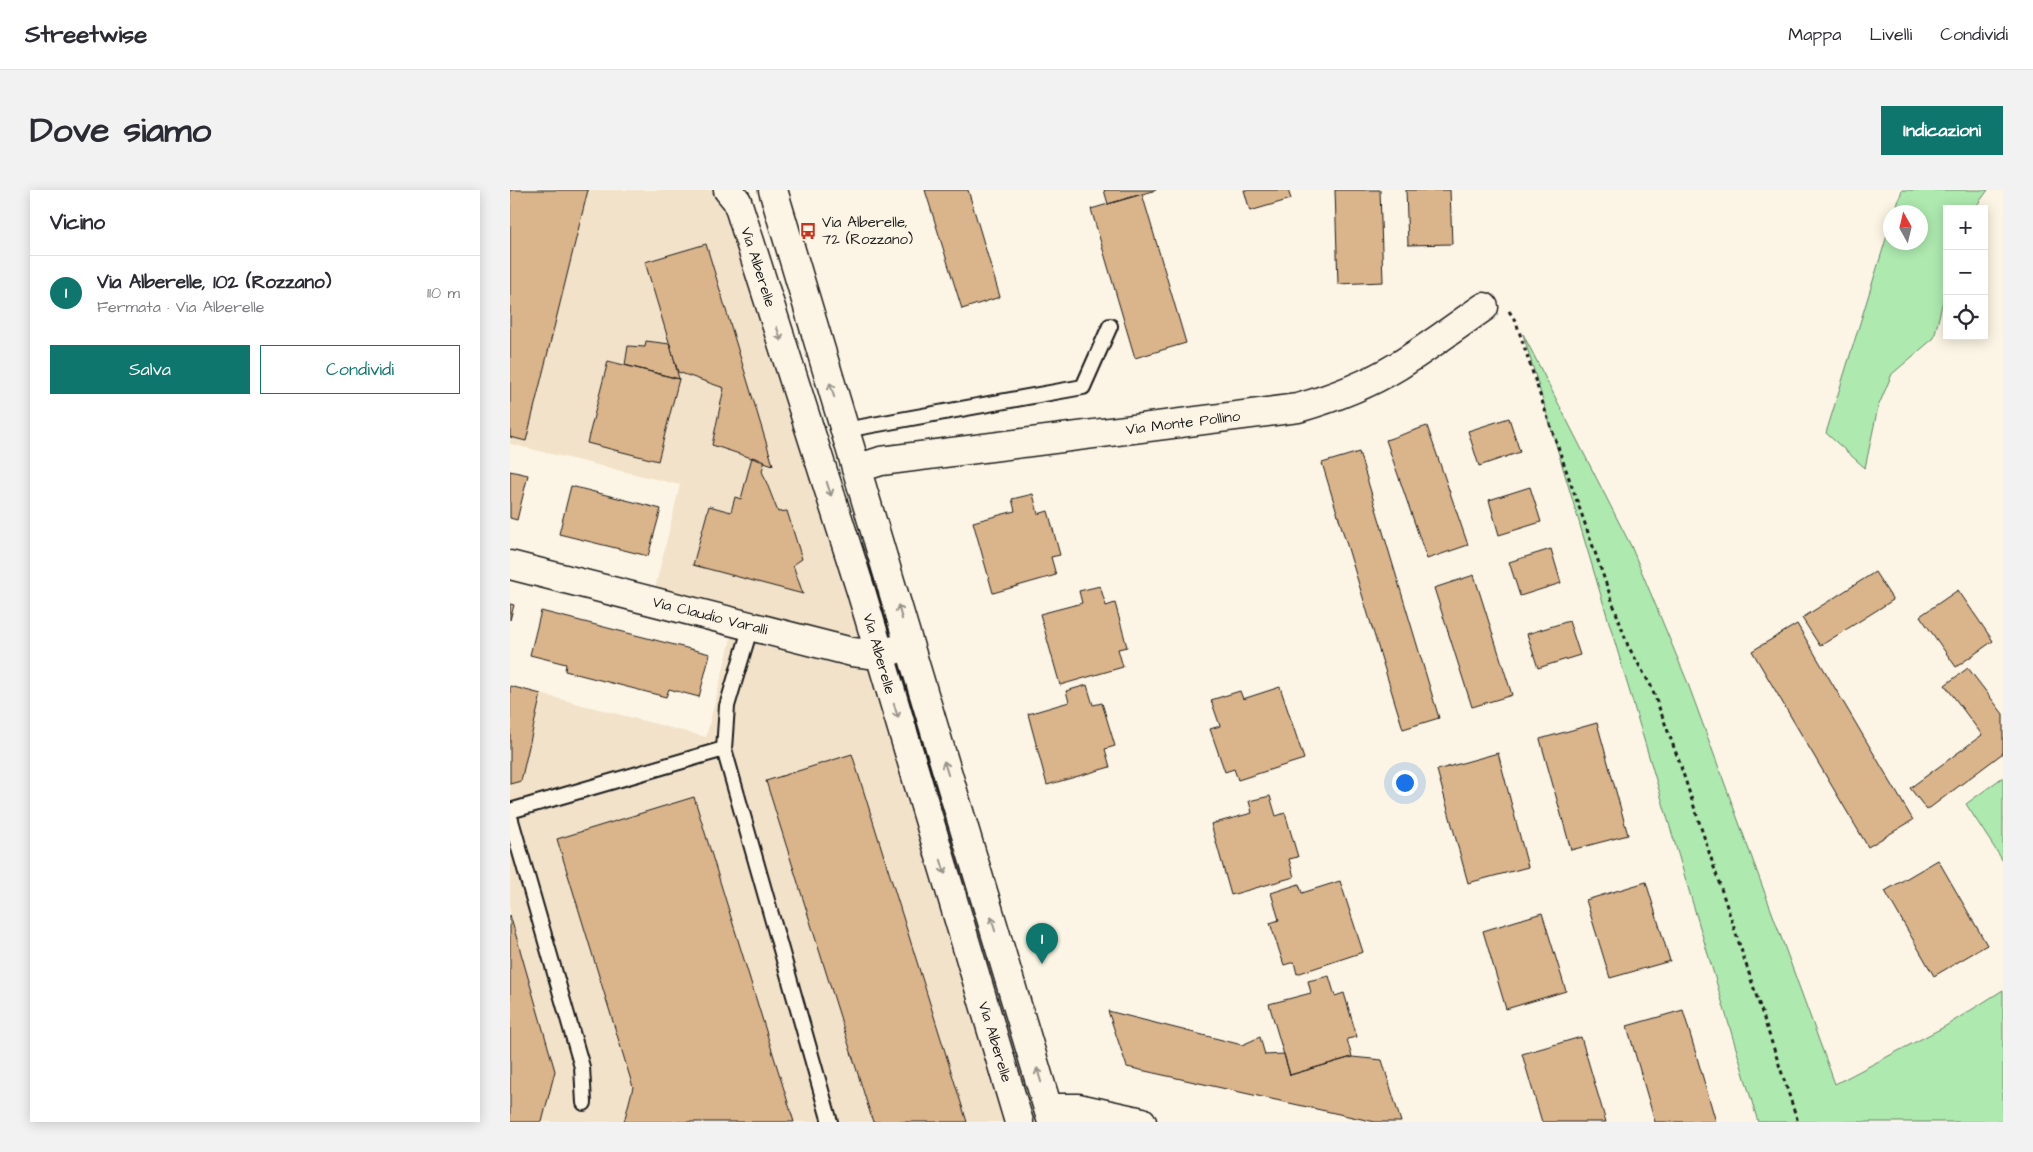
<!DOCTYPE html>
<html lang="it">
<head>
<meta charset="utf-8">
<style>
	:root { --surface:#fff; --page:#f2f2f3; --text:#2b2b33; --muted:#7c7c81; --line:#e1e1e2; --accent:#0f766e }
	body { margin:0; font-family:"Architects Daughter",sans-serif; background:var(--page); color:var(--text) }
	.controls { position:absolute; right:15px; top:15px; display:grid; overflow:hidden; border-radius:0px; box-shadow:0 2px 12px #0003 }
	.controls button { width:45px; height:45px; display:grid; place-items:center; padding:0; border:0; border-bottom:1px solid var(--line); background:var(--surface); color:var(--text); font:25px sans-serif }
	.compass { position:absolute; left:1373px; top:15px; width:45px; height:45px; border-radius:50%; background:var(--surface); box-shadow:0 2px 12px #0003; rotate:352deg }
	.you { position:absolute; left:894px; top:592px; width:18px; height:18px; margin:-12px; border:4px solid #fff; border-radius:50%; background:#1a73e8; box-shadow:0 0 0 8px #1a73e833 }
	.badge { display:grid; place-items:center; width:32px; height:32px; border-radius:50%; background:var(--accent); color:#fff; font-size:16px; font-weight:700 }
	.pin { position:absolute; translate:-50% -41px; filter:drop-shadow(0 1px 2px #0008) }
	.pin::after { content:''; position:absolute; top:26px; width:18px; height:15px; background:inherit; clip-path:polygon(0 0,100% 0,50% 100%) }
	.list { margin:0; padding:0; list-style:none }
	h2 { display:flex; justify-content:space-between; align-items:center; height:65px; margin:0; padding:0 20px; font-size:21px }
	h2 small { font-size:16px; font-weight:400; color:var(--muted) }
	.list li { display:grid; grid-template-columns:32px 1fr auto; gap:15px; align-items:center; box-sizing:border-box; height:75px; padding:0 20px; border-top:1px solid var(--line) }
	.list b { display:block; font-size:19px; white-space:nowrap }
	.list p { margin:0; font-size:16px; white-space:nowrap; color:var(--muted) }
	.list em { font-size:16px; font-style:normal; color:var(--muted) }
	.actions { display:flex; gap:10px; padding:15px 20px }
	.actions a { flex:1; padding:11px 0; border:1px solid var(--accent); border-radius:0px; text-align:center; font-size:18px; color:var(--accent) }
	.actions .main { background:var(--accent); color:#fff }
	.icon { flex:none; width:28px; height:28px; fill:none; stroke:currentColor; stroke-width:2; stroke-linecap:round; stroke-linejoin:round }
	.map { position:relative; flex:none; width:1493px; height:932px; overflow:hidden; border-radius:0px }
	header { display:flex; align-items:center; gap:30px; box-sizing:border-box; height:70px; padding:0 25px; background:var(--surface); border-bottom:1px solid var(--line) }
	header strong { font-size:24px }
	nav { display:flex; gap:28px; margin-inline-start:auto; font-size:18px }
	.intro { display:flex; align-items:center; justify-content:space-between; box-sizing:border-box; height:120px; padding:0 30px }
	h1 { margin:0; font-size:35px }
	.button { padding:12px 22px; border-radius:0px; background:var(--accent); color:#fff; font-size:18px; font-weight:700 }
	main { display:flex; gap:30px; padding:0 30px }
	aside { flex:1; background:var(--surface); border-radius:0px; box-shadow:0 2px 12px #0003 }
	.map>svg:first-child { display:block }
</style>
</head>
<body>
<header>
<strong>Streetwise</strong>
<nav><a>Mappa</a><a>Livelli</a><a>Condividi</a></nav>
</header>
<div class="intro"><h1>Dove siamo</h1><a class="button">Indicazioni</a></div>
<main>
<aside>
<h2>Vicino<small></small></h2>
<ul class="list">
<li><span class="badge">1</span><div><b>Via Alberelle, 102 (Rozzano)</b><p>Fermata · Via Alberelle</p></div><em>110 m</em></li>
</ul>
<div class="actions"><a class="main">Salva</a><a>Condividi</a></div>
</aside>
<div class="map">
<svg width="1493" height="932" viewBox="0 0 1493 932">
	<rect width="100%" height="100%" fill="#fcf5e5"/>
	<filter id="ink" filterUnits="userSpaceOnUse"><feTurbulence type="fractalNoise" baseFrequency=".02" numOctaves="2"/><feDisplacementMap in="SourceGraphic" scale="10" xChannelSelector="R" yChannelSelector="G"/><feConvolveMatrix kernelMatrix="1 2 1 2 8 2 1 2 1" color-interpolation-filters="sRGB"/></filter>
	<g filter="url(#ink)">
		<path fill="#f2e2ca" d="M0,0H218L509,932H0V496L196,547L225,433L142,411L170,295L0,254Z"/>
		<path fill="#aee9af" stroke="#658266" d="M1392,0H1478L1464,19H1437V94L1424,148L1382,184L1368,217L1355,278L1316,243L1380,36V52H1410V22H1385Z
			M1013,144L1121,356L1177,491L1325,894L1434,837L1493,800V932H1248Z
			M1493,587V671L1456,614Z"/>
		<path fill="#dab48b" stroke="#1c1c1c" d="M0,0H78L16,251L0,247Z
			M415,0H458L490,107L452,119Z
			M594,0H646L598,14Z
			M734,0H778L781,9L740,21Z
			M825,0H870L873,92L828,94Z
			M896,0H940L942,54L898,55Z
			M632,4L676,153L625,168L581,19Z
			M196,54L263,275L202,255L214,198L168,182L135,72Z
			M136,151L160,154L169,189L115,175L118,156L135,157Z
			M98,171L169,189L148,271L77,253Z
			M999,228L1010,262L969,276L958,241Z
			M917,236L958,355L917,369L876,250Z
			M849,262L929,528L893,539L812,273Z
			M242,267L255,271L252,281L268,322L277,321L292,369L283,375L293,404L183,375L199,316L221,322L225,307L231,309Z
			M0,281L18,285L7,330L0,328Z
			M61,296L151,319L138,366L49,344Z
			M1020,297L1031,332L989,345L979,310Z
			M523,304L528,324L538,321L550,365L541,367L546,385L483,403L463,332L505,321L502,309Z
			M1041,359L1051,393L1010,406L999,372Z
			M1365,382L1383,410L1310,456L1292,428Z
			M964,385L1002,505L962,517L924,398Z
			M590,396L596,416L605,413L617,457L608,459L613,477L550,495L530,424L572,413L569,401Z
			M1448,400L1483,451L1446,477L1410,426Z
			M0,414L4,415L0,430Z
			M31,421L200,464L189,507L159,499L156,507L55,481L56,474L20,465Z
			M1059,431L1070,465L1028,478L1017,444Z
			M1287,434L1403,630L1358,657L1242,461Z
			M1458,478L1493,524V563L1417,620L1400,598L1472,545L1435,495Z
			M577,495L583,515L592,513L605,556L595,559L600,577L537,595L518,524L559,512L556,501Z
			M0,496L31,504L11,591L0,594Z
			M770,497L794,569L728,590L724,579L715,582L700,539L710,536L701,510L730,501L733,509Z
			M1087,533L1118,645L1061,660L1030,549Z
			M988,563L1018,677L958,693L927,580Z
			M342,564L457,932H363L256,591Z
			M760,606L766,626L775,623L788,667L779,669L784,687L721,705L701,634L742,623L739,611Z
			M184,607L284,932H114L123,897L47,649Z
			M1428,670L1477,755L1424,786L1375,701Z
			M830,691L853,762L787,784L784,772L774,775L760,733L769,730L761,703L789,694L792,703Z
			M1136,692L1160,771L1100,788L1076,710Z
			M1032,723L1056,801L996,819L973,741Z
			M0,725L45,881L32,932H0Z
			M819,786L825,806L834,803L847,847L837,849L842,867L780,885L759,814L801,803L798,791Z
			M1173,820L1206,932H1145L1117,836Z
			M598,821L732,855L750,847L755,865L774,864L780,885L842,867L872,870L891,932H865L617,877Z
			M1071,847L1096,932H1032L1012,864Z"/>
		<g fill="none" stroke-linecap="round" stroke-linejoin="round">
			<g stroke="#1c1c1c" stroke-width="18">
				<path id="lane" d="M335,240L573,197L600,136
					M241,436L217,516L214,559L320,932
					M0,621L214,559
					M0,627L72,877L74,913"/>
			</g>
			<g stroke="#1c1c1c" stroke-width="31">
				<path id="street" d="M218,0L227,11L351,401L509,932
					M263,0L542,932
					M346,279L371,271L788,218C823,208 857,195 888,176C917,158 945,137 974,117
					M0,375L342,462L369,465L384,460
					M538,918H568L632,932"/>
			</g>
			<path stroke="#1c1c1c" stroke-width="3" stroke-dasharray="4 4" stroke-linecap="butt" d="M999,121L1006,132L1036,223L1118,456L1141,496L1169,571L1288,932"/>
			<use href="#lane" stroke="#fcf5e5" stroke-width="14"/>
			<use href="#street" stroke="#fcf5e5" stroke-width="28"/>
		</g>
		<defs><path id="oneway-shaft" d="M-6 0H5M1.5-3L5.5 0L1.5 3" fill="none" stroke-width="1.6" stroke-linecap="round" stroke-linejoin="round" transform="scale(1.25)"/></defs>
		<g stroke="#97938b">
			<use href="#oneway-shaft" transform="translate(269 144) rotate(72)"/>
			<use href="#oneway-shaft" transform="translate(322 200) rotate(-107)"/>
			<use href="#oneway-shaft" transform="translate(319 299) rotate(72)"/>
			<use href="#oneway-shaft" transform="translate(390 422) rotate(-106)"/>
			<use href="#oneway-shaft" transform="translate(386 521) rotate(73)"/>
			<use href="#oneway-shaft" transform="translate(436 578) rotate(-107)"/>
			<use href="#oneway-shaft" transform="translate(433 677) rotate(73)"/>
			<use href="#oneway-shaft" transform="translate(483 734) rotate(-107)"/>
			<use href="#oneway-shaft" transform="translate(529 885) rotate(-107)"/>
		</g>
	</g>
	<defs>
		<g id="bus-bare" transform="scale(1.35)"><path d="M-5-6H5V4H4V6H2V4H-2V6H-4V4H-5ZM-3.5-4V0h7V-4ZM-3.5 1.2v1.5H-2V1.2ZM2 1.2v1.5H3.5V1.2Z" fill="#c8321e" stroke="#fcf5e5" stroke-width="2.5" paint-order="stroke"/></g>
	</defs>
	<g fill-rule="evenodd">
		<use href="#bus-bare" x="298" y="41"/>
	</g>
	<g text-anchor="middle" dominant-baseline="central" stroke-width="5" stroke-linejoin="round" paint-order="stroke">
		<g font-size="15" fill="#1c1c1c" stroke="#fcf5e5" text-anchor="start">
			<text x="312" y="32">Via Alberelle,<tspan x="312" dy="17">72 (Rozzano)</tspan></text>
		</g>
		<g font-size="15" fill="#1c1c1c" stroke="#fcf5e5">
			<text transform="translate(248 77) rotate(72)">Via Alberelle</text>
			<text transform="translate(673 233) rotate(-7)">Via Monte Pollino</text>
			<text transform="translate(200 426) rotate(14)">Via Claudio Varalli</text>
			<text transform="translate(369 464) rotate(74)">Via Alberelle</text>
			<text transform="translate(485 852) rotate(73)">Via Alberelle</text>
		</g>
	</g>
</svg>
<div class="controls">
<button>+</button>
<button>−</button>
<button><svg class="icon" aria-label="locate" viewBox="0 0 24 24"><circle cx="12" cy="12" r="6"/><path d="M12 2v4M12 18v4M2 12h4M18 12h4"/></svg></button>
</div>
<svg class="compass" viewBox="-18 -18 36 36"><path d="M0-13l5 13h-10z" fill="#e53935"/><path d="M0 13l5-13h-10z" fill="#7c7c81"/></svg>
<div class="you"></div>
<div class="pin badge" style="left:532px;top:774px">1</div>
</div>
</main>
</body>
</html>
